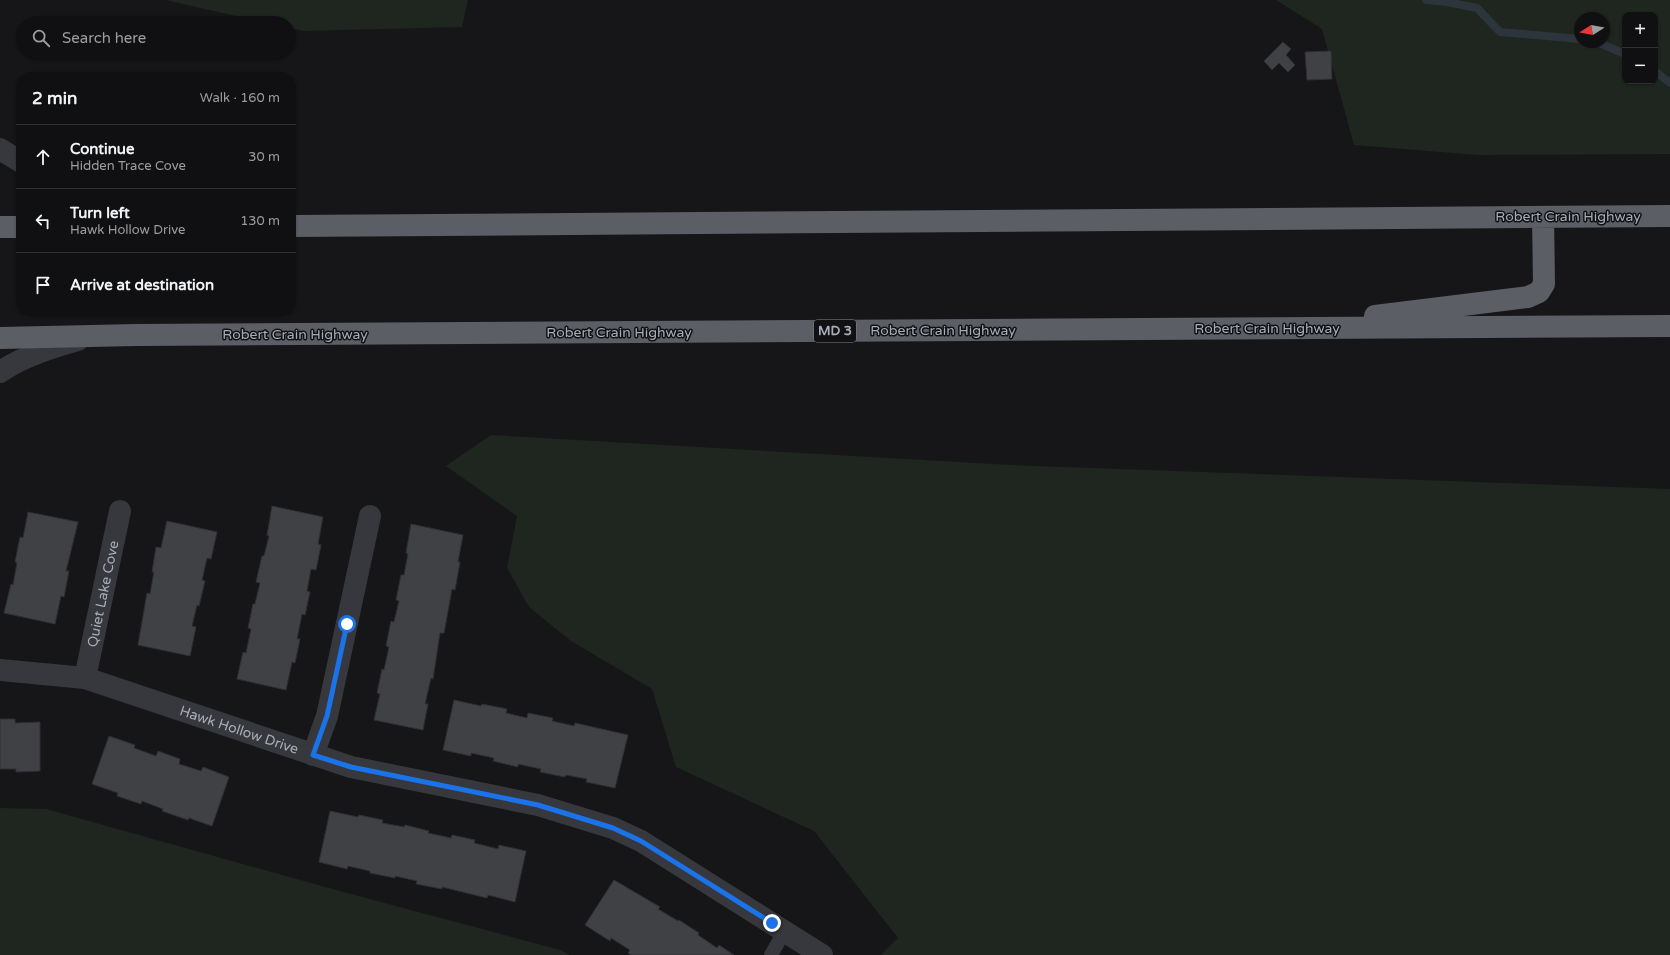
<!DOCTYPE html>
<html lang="en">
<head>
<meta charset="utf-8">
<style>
	:root { --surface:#101012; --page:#1e1e20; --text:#f1f3f6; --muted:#9c9d9f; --line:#303032 }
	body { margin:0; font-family:"Varela Round",sans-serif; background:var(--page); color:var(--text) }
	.controls { position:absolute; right:12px; top:12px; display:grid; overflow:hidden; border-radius:8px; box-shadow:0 1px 3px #0004 }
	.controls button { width:36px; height:36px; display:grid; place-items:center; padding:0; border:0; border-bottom:1px solid var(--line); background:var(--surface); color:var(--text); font:20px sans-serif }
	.compass { position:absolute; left:1574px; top:12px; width:36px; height:36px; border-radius:50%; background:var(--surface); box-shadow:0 1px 3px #0004; rotate:259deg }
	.stop { position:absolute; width:12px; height:12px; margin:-9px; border:3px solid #1a73e8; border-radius:50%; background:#fff }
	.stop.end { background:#1a73e8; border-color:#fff; box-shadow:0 1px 4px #0008 }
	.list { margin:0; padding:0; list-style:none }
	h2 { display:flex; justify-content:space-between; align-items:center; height:52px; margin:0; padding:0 16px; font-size:17px }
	h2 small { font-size:13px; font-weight:400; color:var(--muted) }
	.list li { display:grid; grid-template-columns:26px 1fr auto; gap:12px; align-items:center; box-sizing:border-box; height:64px; padding:0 16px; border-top:1px solid var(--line) }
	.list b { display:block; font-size:15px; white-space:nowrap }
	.list p { margin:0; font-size:13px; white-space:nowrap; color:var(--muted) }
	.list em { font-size:13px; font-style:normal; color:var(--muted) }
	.icon { flex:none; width:22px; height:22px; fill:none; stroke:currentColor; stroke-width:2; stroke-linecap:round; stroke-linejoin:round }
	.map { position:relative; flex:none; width:1670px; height:955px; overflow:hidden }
	.search { position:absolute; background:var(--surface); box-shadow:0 1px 3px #0004; left:16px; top:16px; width:280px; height:44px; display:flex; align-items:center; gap:10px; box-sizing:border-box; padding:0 14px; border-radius:22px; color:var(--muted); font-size:15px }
	.panel { position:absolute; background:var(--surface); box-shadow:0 1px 3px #0004; left:16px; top:72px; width:280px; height:244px; border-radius:16px }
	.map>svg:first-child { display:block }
</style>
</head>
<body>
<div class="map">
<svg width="1670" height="955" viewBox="0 0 1670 955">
	<rect width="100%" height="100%" fill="#161618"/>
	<path fill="#1e261f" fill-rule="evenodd" d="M165,0H468L462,27L304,31L289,28V23H267Z
		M1276,0H1670V154L1478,155L1354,145L1322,29ZM1625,15H1655V81H1625ZM1580,18H1604V42H1580Z
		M491,435L1011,465L1670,489V955H881L898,938L814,831L676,767L652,689L571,641L529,607L507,568L517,516L446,466Z
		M0,808L46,809L336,890L560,950L570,955H0Z"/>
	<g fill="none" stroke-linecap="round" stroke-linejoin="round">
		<path stroke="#2c353c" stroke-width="8" d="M1426,0L1447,2L1477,8L1500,32L1580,39
			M1597,42L1625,54
			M1655,71L1670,83"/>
	</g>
	<path fill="#404145" stroke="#303034" d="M1283,42L1291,49L1286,55L1295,65L1288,72L1279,63L1272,70L1264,61Z
		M1331,51L1332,79L1307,80L1305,52Z
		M272,506L323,517L318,544L321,545L316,570L311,569L307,591L310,592L305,615L302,614L297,639H300L295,663L292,662L286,690L237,679L243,652L246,653L251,629L248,628L253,604H255L260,583L256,582L262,556H264L269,536L267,535Z
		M28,512L78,522L66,571H69L64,597L61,596L55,624L4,613L11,584L13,585L17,563L15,562L20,537L23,538Z
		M167,521L217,532L211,559L207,558L202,580L205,581L199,606L197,605L192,626L196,627L190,656L138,645L147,593L150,594L154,572H152L156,547L161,548Z
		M411,524L463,535L458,562H460L455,590L452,589L444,633H440L433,679L431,678L425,704H428L423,730L374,720L380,694L377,693L382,669L384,670L389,647L386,646L391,621L394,622L399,601L396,600L401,575H404L408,554L406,553Z
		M454,700L481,706L482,704L507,709L506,713L527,718L528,713L553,718L552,721L574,726L575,723L628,735L615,788L586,782L587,779L566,775L565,777L540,772L541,769L518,764V767L493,761L494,758L471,753V756L443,750Z
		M0,719H15V723L40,722V771L16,772V769H0Z
		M109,736L135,745L134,748L156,756L158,751L180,759L179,764L201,771L203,767L229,777L212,826L189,818L188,820L162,811L163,809L142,801L141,804L117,796L118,793L92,784Z
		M330,811L358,817L359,815L383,820L382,823L404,827L405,825L429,831L428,833L451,838L452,835L475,840L474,843L498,849L499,845L526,851L515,902L488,895L487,898L442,887V889L416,884L417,881L395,876V878L370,873V871L348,866L347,869L319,862Z
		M614,880L660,907L658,909L678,921L679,920L699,933L698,935L717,948L719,945L734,955H631L628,953L630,950L611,938L610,941L585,925Z"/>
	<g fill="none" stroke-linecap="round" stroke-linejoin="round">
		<path stroke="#37383d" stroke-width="14" d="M771,955L784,932"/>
		<g stroke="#37383d" stroke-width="22">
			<path d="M0,372C24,356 50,348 78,340"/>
			<path id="s1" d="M0,670L85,678L351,767L538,805L613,828L641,841L822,955"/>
			<path id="s2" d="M85,678L120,511"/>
			<path d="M313,755L327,716L370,516"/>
		</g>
		<path stroke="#37383d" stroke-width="22" d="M0,149L21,162"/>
		<path stroke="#5b5e65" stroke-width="22" d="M291,226L1670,216
			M0,227H21
			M1375,316L1528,297L1539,292L1544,284L1543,217
			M0,338L136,335L1670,326"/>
	</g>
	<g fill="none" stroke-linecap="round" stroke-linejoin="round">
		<path stroke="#1a73e8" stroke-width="5" d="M347,624L327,716L313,755L351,767L538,805L613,828L641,841L772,923"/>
	</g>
	<g text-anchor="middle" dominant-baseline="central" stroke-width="3" stroke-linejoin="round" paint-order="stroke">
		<rect fill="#111113" stroke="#7b7e86" stroke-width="1" x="814" y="320" width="42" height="22" rx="3"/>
		<g font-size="13" font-weight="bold" fill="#a8adb8">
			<text x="835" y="331">MD 3</text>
		</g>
		<g font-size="14" fill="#a8adb8" stroke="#111113">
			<text x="1568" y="216">Robert Crain Highway</text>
			<text x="1267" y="328">Robert Crain Highway</text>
			<text x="943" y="330">Robert Crain Highway</text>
			<text x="619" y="332">Robert Crain Highway</text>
			<text x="295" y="334">Robert Crain Highway</text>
			<text stroke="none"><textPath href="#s2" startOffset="86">Quiet Lake Cove</textPath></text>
			<text stroke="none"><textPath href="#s1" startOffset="248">Hawk Hollow Drive</textPath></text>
		</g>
	</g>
</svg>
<div class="controls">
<button>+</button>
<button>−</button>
</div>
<svg class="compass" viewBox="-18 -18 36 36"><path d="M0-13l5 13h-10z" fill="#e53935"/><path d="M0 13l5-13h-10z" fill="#9c9d9f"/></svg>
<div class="stop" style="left:347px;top:624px"></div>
<div class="stop end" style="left:772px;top:923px"></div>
<div class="search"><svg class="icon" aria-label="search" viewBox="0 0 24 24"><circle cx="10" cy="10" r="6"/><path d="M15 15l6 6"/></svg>Search here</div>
<section class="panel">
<h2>2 min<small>Walk · 160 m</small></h2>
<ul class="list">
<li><svg class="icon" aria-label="ahead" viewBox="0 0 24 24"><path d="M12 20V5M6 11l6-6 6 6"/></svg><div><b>Continue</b><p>Hidden Trace Cove</p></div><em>30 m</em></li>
<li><svg class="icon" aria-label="left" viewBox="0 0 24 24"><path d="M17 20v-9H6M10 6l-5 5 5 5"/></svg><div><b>Turn left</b><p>Hawk Hollow Drive</p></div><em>130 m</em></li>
<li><svg class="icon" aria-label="arrive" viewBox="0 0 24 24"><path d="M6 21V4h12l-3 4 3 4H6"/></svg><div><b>Arrive at destination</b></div></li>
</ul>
</section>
</div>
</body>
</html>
